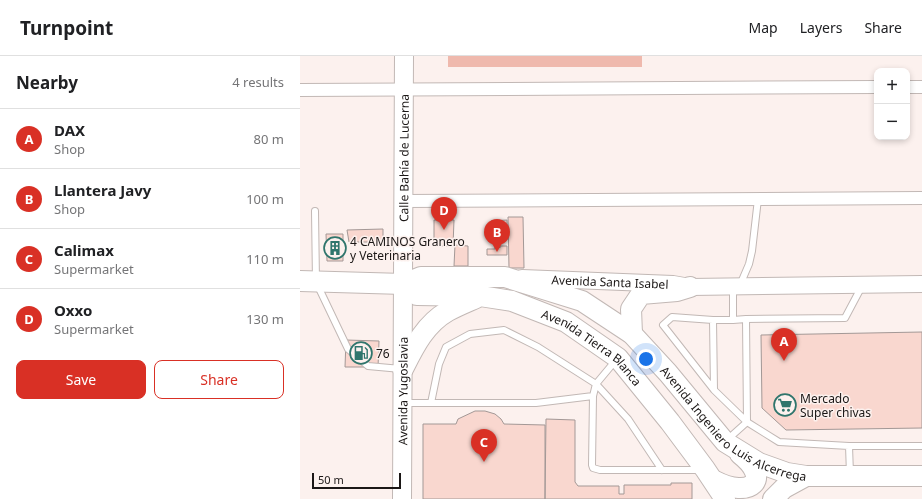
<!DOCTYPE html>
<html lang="en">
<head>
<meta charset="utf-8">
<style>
	:root { --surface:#fff; --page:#f2f2f2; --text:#202124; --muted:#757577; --line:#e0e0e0; --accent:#d93025 }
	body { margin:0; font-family:"Noto Sans",sans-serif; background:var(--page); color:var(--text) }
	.controls { position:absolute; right:12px; top:12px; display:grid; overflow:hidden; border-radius:8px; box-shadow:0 2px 6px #0003 }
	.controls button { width:36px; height:36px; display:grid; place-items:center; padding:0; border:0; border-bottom:1px solid var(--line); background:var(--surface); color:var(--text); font:20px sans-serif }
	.scale { position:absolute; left:12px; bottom:10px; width:89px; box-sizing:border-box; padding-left:4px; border:2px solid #1b1716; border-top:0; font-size:11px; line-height:14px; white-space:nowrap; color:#1b1716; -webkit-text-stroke:3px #fcf1ee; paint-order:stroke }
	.you { position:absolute; left:346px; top:303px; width:14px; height:14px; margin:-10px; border:3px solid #fff; border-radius:50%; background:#1a73e8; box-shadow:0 0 0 6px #1a73e833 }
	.badge { display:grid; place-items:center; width:26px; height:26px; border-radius:50%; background:var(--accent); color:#fff; font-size:13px; font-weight:700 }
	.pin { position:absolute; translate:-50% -33px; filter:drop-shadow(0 1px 2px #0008) }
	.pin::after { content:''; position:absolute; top:21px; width:14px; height:12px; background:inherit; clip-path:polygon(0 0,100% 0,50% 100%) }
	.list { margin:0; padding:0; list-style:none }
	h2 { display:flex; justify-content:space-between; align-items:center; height:52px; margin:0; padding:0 16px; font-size:17px }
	h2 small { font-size:13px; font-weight:400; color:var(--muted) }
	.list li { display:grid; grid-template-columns:26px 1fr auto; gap:12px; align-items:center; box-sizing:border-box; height:60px; padding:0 16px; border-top:1px solid var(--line) }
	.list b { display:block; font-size:15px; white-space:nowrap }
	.list p { margin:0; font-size:13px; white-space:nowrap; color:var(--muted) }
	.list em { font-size:13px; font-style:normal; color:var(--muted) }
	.actions { display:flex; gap:8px; padding:12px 16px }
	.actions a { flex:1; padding:9px 0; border:1px solid var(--accent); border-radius:8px; text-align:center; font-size:14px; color:var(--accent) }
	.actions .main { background:var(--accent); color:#fff }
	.map { position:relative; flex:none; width:622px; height:443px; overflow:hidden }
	header { display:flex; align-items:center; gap:24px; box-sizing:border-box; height:56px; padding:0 20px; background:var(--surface); border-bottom:1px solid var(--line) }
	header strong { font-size:19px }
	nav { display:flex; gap:22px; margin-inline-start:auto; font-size:14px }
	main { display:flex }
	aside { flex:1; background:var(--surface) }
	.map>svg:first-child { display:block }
</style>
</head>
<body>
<header>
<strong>Turnpoint</strong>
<nav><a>Map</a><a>Layers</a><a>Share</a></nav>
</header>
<main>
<aside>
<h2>Nearby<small>4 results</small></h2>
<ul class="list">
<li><span class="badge">A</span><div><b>DAX</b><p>Shop</p></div><em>80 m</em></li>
<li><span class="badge">B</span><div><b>Llantera Javy</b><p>Shop</p></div><em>100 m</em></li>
<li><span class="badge">C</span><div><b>Calimax</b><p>Supermarket</p></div><em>110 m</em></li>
<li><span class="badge">D</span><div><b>Oxxo</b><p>Supermarket</p></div><em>130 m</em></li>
</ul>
<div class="actions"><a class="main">Save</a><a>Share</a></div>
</aside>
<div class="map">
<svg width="622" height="443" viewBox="0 0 622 443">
	<rect width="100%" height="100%" fill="#fcf1ee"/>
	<path fill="#efb9ad" d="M148,0H342V11H148Z"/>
	<path fill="#f9d7cf" stroke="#a39896" d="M208,161H223L224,212H209Z
		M134,164H154L153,190H134Z
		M207,164V184H192L191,165Z
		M83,173V186H49L47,174Z
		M26,178H43V205H27Z
		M155,189L168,190V210H154Z
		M200,190H207V199H187V193H195V191H199L200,192Z
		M622,276V372L486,374L462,352L461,279Z
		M46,284L79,285L78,311H45Z
		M175,355H185L195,358L201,363L204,368L245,369V443H123V368H156L158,363Z
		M246,363L275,364V426L278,430H319V438H324V429H371V427H392V443H245Z"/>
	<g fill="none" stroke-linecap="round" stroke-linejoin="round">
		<g stroke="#c2b8b5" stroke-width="8">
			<path id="service" d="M15,155L16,226L48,293L68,310L101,313
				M440,229L449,208L452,195L458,143
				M433,232V264L446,263L447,366
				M446,263L545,262L562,230
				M413,264L372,261L363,269L414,334
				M433,264H413L414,334L447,366
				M316,304L296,328L293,340L292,409L293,412L300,414H400
				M104,347H236L293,340
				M131,347L139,308L146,291L170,278L204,274L238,291L296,328L328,363L362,414
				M428,383L447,366L479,386L549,390H622
				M549,390L550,418"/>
		</g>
		<g stroke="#c2b8b5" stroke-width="14">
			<path id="minor" d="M607,31H622
				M0,34L577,31
				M104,145L622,142"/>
		</g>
		<g stroke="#c2b8b5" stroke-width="18">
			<g id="tertiary">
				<path id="s1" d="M222,222L373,228L390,231L622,228"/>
			</g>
		</g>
		<g stroke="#c2b8b5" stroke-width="20">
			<g id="secondary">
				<path id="s2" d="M102,443L104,0"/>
			</g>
		</g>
		<g stroke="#c2b8b5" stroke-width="22">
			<g id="primary">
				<path id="s3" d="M0,225L104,228L121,221H205L282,245L332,278L368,317L425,386L459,407L487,417L506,420H622"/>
				<path id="s4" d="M104,228L117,239L180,240L212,245L266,266L318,302L370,366L405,413L425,443"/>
				<path d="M332,278L331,253L341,238L377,235L390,231"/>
				<path d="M103,313C114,291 125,268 148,255C157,250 167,246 176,242"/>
				<path d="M415,425C450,443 473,424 440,398"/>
				<path d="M473,443L484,432L506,420"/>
			</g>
		</g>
		<use href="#service" stroke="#fff" stroke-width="6"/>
		<use href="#minor" stroke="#fff" stroke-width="12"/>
		<use href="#tertiary" stroke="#fff" stroke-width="16"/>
		<use href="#secondary" stroke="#fff" stroke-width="18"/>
		<use href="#primary" stroke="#fff" stroke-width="20"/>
	</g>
	<defs>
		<g id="building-ring" transform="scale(1.15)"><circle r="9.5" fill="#fcf1ee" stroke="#2f756c" stroke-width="1.5"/><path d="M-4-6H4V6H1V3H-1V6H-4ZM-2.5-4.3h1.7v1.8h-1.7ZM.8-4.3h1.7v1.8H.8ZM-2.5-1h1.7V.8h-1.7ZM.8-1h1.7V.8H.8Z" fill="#2f756c"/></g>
		<g id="fuel-ring" transform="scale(1.15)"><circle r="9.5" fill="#fcf1ee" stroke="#2f756c" stroke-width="1.5"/><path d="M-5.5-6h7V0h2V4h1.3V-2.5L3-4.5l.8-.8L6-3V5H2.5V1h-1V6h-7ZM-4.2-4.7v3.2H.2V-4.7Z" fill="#2f756c"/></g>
		<g id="supermarket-ring" transform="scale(1.15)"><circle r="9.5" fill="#fcf1ee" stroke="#2f756c" stroke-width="1.5"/><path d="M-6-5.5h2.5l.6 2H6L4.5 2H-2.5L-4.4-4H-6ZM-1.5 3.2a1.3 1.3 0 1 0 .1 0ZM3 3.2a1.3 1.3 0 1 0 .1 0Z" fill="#2f756c"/></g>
	</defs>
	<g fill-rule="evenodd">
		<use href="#building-ring" x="35" y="192"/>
		<use href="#fuel-ring" x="61" y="297"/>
		<use href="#supermarket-ring" x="485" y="349"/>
	</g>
	<g text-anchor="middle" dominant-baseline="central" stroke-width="3" stroke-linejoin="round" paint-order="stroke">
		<g font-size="12" fill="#1b1716" stroke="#fcf1ee">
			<text stroke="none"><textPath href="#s2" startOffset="341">Calle Bahía de Lucerna</textPath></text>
			<text stroke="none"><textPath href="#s1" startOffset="88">Avenida Santa Isabel</textPath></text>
			<text stroke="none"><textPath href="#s4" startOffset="206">Avenida Tierra Blanca</textPath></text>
			<text stroke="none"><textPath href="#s2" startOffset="108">Avenida Yugoslavia</textPath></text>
			<text stroke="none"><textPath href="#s3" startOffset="486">Avenida Ingeniero Luis Alcerrega</textPath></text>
		</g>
		<g font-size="12" fill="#1b1716" stroke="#fcf1ee" text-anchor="start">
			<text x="50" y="185">4 CAMINOS Granero<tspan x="50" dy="14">y Veterinaria</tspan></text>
			<text x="76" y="297">76</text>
			<text x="500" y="342">Mercado<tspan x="500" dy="14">Super chivas</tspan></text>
		</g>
	</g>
</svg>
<div class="controls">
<button>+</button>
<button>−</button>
</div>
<div class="scale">50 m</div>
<div class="you"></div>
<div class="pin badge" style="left:484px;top:305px">A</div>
<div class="pin badge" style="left:197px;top:196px">B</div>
<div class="pin badge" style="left:184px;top:406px">C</div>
<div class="pin badge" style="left:144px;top:174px">D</div>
</div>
</main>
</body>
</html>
